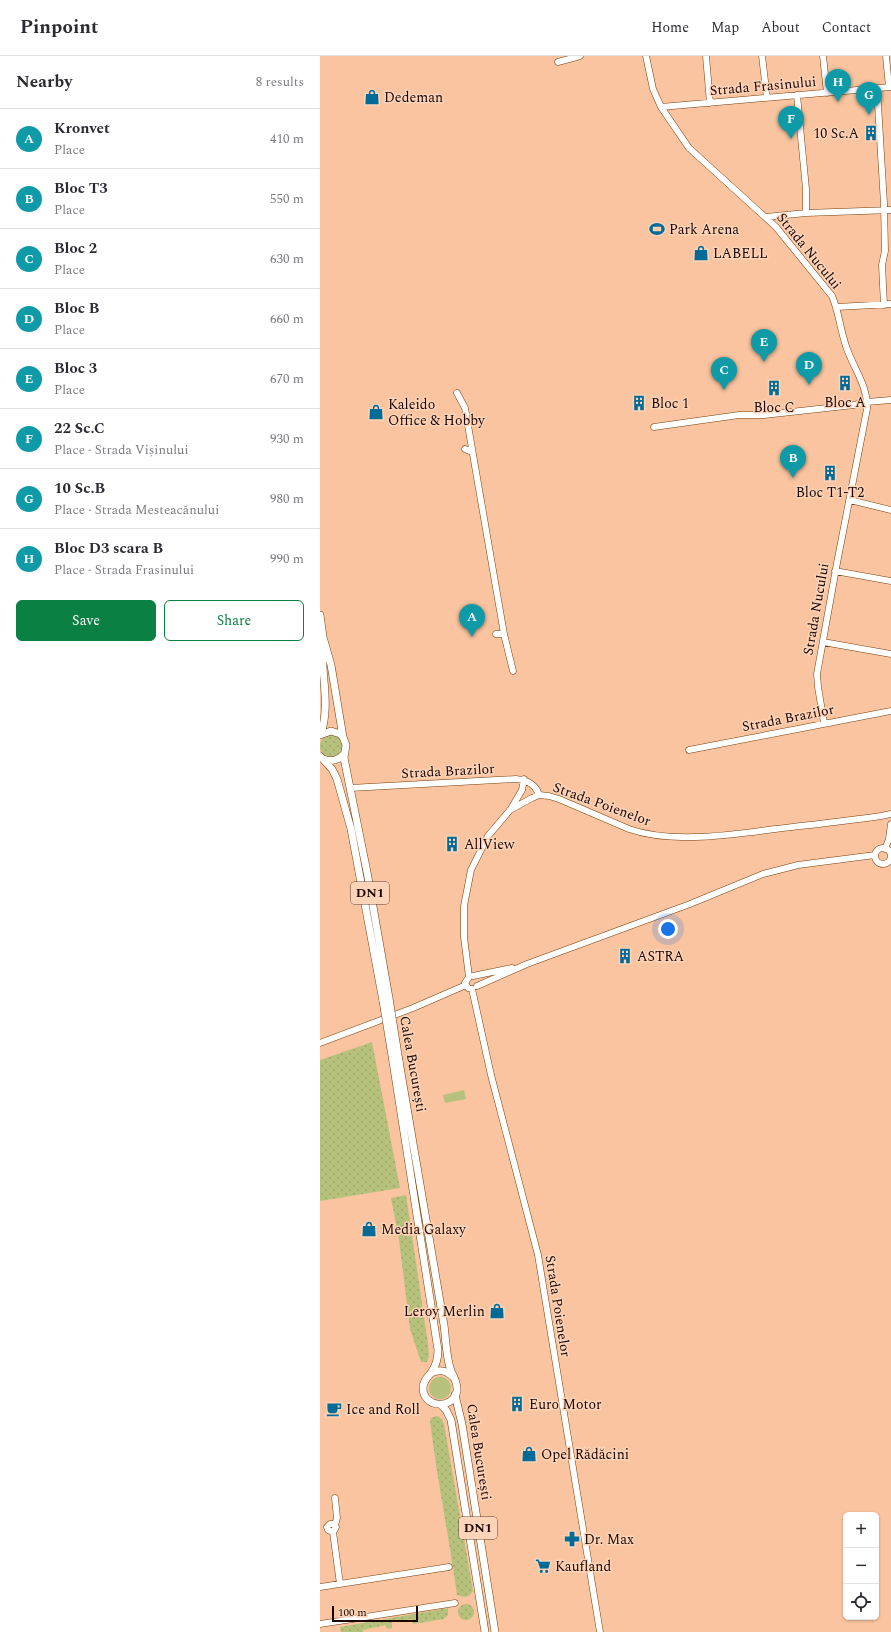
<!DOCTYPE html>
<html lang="en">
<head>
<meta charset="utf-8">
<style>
	:root { --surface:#fff; --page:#f2f2f3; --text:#2b2b33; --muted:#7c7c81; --line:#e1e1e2; --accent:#0b8043 }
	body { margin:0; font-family:Spectral,serif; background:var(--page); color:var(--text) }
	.controls { position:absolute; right:12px; bottom:12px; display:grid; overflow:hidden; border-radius:6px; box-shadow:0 1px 3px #0004 }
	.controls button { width:36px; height:36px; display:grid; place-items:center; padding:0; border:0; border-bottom:1px solid var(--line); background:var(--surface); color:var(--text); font:20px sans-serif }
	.scale { position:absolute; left:12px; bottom:10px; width:86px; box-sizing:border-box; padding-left:4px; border:2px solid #1b0500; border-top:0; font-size:11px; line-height:14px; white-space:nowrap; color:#1b0500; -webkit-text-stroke:3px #fdd4b8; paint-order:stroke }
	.you { position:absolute; left:348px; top:873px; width:14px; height:14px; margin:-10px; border:3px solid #fff; border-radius:50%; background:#1a73e8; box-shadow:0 0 0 6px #1a73e833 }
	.badge { display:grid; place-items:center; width:26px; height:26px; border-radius:50%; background:var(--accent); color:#fff; font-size:13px; font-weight:700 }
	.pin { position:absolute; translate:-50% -33px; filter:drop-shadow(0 1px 2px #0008) }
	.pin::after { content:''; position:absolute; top:21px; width:14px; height:12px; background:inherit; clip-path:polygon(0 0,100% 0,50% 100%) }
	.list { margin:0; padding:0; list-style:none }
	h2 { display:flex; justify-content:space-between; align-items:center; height:52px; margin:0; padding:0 16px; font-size:17px }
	h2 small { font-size:13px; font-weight:400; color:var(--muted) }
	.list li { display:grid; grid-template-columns:26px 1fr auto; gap:12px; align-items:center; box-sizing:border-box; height:60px; padding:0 16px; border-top:1px solid var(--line) }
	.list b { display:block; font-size:15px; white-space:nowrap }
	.list p { margin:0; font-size:13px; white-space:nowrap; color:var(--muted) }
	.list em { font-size:13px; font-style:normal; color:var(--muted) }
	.actions { display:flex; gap:8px; padding:12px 16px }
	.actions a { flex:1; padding:9px 0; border:1px solid var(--accent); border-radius:6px; text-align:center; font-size:14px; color:var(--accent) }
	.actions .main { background:var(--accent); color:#fff }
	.icon { flex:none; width:22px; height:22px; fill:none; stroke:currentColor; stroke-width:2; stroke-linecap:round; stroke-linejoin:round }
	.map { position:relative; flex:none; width:571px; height:1576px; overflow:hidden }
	header { display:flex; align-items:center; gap:24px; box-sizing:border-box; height:56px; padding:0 20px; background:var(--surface); border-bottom:1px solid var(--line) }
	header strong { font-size:19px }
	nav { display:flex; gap:22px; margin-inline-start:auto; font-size:14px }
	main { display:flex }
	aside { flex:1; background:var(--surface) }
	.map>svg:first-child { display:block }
</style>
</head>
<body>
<header>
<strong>Pinpoint</strong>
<nav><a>Home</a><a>Map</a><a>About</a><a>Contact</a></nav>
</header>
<main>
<aside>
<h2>Nearby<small>8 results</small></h2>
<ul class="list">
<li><span class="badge" style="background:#0f9aa8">A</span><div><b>Kronvet</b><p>Place</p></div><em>410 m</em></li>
<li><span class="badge" style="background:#0f9aa8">B</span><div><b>Bloc T3</b><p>Place</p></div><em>550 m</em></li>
<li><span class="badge" style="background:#0f9aa8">C</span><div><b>Bloc 2</b><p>Place</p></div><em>630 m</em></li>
<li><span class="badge" style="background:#0f9aa8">D</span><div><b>Bloc B</b><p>Place</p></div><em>660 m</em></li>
<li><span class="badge" style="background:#0f9aa8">E</span><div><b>Bloc 3</b><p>Place</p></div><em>670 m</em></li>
<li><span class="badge" style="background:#0f9aa8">F</span><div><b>22 Sc.C</b><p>Place · Strada Vișinului</p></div><em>930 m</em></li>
<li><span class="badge" style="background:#0f9aa8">G</span><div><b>10 Sc.B</b><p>Place · Strada Mesteacănului</p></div><em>980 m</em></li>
<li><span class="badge" style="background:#0f9aa8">H</span><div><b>Bloc D3 scara B</b><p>Place · Strada Frasinului</p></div><em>990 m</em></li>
</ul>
<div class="actions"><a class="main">Save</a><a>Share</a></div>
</aside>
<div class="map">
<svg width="571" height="1576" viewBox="0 0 571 1576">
	<defs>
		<pattern id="grass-dots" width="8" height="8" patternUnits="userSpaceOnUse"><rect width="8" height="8" fill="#b6c27b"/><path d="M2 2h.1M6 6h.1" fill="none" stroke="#9ca569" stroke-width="1.8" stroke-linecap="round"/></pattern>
	</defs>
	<rect width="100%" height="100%" fill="#f9c49f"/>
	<path fill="url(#grass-dots)" d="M0 690a11 11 0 1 1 22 0a11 11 0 1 1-22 0Z
		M52,986L80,1132L0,1145V1004Z
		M86,1139L108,1288L109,1300L107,1306H101L90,1273L79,1184L71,1142Z
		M117,1360L122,1363L124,1368L153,1535L149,1540L144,1541L137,1539C129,1481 117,1423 110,1365L111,1362Z
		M138 1556a8 8 0 1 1 16 0a8 8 0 1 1-16 0Z
		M128,1552V1559L124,1563L93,1568L92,1563L72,1566V1572L67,1573L66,1569L43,1574V1576H21L20,1571Z"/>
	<path fill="#b6c27b" d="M144,1034L146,1043L125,1047L123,1039Z
		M109 1332a11 11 0 1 1 22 0a11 11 0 1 1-22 0Z"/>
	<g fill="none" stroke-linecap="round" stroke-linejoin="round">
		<g stroke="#763e0a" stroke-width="7">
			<path id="minor" d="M326,0L333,33L341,51L369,92L456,171L512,240C519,256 520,273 526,290C533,312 548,329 547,353L517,507L497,618L498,631L504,667
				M386,0L390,47
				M442,0L447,42
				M503,0L507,37
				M566,0L569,31
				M238,6L260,0
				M557,32L564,148L565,195L562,209L564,249
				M477,39L486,133V157
				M341,51L571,31
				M446,161L486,157L571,154
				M517,251L571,248
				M137,337L145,352L184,578L193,615
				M334,371L419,359H444L534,349L547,346L571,344
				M145,393L152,396
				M530,444L571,454
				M515,515L571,525
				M176,578H184
				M503,586L571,598
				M369,694L571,655
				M30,732L196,723C207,724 216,729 219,739
				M192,751L202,734L204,723
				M555 800a8 8 0 1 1 16 0a8 8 0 1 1-16 0Z
				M565,793L569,783L571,768
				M153,920L192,912
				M157,930L207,908L370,848L443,818L478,809L555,799
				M152,933L171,1019L218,1199L280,1576
				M152,933L148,932L145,927L149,921L144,881V850L151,814L168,780L190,754L212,742L219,739L229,740L239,743L309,773C352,788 409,779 455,773C490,769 526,765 561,760L571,758
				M0,987L93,952L146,929
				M15,1469L17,1462L15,1442
				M13,1476L8,1474L7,1471L10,1468H13L16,1471L15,1473L13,1476L20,1528
				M0,1531L129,1511
				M0,1568L135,1547"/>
		</g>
		<g stroke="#763e0a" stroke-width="8">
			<path id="major" d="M0,559L3,581L11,609L23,681L26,689L24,702L47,816L69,942
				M1,678C11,645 0,619 3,585
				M0,679L11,675L20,678L23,681
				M0,700L12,713L17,723L31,773L63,945
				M3,703C12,706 18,705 24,698
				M73,1006L118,1294C118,1302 116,1310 111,1317C107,1322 103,1325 103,1332C103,1352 133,1354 137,1335C138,1328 134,1321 131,1315C126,1301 126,1284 124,1269L79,1005
				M111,1317C120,1313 127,1314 134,1322
				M135,1339L142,1368L175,1576
				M121,1349L126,1354L131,1364L165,1576"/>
		</g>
		<use href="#minor" stroke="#fff" stroke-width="6"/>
		<use href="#major" stroke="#fff" stroke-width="7"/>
		<g stroke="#763e0a" stroke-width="8" stroke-linecap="butt">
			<path id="major-bridge" d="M69,942L79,1005
				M63,945L73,1006"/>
		</g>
		<use href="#major-bridge" stroke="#fff" stroke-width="7"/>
	</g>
	<defs>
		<g id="shop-bare" transform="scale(1.2)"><path d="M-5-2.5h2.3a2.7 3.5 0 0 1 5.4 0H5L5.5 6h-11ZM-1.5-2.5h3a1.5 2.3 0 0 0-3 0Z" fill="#016b98" stroke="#fdd4b8" stroke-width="2.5" paint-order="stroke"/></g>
		<g id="building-bare" transform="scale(1.2)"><path d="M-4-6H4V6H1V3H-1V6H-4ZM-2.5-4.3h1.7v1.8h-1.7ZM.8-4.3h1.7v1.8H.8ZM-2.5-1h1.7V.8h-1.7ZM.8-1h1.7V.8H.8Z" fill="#016b98" stroke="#fdd4b8" stroke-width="2.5" paint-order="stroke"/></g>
		<g id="stadium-bare" transform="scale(1.2)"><path d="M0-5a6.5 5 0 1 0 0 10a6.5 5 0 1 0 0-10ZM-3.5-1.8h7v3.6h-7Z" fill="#016b98" stroke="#fdd4b8" stroke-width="2.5" paint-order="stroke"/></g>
		<g id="cafe-bare" transform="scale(1.2)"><path d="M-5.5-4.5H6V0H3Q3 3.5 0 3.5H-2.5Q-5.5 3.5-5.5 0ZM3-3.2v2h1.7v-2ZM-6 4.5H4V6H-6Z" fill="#016b98" stroke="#fdd4b8" stroke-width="2.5" paint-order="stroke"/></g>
		<g id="pharmacy-bare" transform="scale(1.2)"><path d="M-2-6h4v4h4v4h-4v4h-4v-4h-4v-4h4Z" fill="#016b98" stroke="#fdd4b8" stroke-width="2.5" paint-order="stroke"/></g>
		<g id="supermarket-bare" transform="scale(1.2)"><path d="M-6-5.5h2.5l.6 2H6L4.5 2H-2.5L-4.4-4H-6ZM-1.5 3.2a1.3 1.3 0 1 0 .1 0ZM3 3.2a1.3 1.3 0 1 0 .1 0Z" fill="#016b98" stroke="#fdd4b8" stroke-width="2.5" paint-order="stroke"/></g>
	</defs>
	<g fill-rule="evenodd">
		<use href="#shop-bare" x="52" y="41"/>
		<use href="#building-bare" x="551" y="77"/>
		<use href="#stadium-bare" x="337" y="173"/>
		<use href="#shop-bare" x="381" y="197"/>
		<use href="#building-bare" x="525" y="327"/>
		<use href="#building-bare" x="454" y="332"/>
		<use href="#building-bare" x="319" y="347"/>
		<use href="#shop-bare" x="56" y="356"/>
		<use href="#building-bare" x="510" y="417"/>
		<use href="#building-bare" x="132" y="788"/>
		<use href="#building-bare" x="305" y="900"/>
		<use href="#shop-bare" x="49" y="1173"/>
		<use href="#shop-bare" x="177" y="1255"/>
		<use href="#building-bare" x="197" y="1348"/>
		<use href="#cafe-bare" x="14" y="1353"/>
		<use href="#shop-bare" x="209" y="1398"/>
		<use href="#pharmacy-bare" x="252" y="1483"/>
		<use href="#supermarket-bare" x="223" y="1510"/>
	</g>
	<g text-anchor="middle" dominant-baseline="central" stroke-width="3" stroke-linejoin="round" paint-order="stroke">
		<g fill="#fdd4b8" stroke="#5f4337" stroke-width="1">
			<rect x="31" y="826" width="38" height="22" rx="3"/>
			<rect x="139" y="1461" width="38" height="22" rx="3"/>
		</g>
		<g font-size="13" font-weight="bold" fill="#1b0500">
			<text x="50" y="837">DN1</text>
			<text x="158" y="1472">DN1</text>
		</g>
		<g font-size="14" fill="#1b0500" stroke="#fdd4b8">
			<text transform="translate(443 30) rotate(-5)">Strada Frasinului</text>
			<text transform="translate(489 195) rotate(51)">Strada Nucului</text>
			<text transform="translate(496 553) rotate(-80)">Strada Nucului</text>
			<text transform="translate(468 662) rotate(-11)">Strada Brazilor</text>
			<text transform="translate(128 715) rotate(-3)">Strada Brazilor</text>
			<text transform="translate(282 748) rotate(20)">Strada Poienelor</text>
			<text transform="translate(93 1008) rotate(80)">Calea București</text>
			<text transform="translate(238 1250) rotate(81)">Strada Poienelor</text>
			<text transform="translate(159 1396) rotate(81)">Calea București</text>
		</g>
		<g font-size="14" fill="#1b0500" stroke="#fdd4b8" text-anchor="start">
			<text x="64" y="41">Dedeman</text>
			<text x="539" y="77" text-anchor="end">10 Sc.A</text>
			<text x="349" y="173">Park Arena</text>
			<text x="393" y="197">LABELL</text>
			<text x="525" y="346" text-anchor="middle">Bloc A</text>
			<text x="331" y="347">Bloc 1</text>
			<text x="68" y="348">Kaleido<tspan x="68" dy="16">Office &amp; Hobby</tspan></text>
			<text x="454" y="351" text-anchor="middle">Bloc C</text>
			<text x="510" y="436" text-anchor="middle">Bloc T1-T2</text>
			<text x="144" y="788">AllView</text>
			<text x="317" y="900">ASTRA</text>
			<text x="61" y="1173">Media Galaxy</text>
			<text x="165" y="1255" text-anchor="end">Leroy Merlin</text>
			<text x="209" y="1348">Euro Motor</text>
			<text x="26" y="1353">Ice and Roll</text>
			<text x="221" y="1398">Opel Rădăcini</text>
			<text x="264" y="1483">Dr. Max</text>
			<text x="235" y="1510">Kaufland</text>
		</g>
	</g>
</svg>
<div class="controls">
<button>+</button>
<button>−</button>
<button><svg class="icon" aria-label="locate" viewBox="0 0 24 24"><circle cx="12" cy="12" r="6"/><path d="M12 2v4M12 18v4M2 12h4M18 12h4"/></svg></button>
</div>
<div class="scale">100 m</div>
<div class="you"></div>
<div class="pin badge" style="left:152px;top:581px;background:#0f9aa8">A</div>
<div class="pin badge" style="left:473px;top:422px;background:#0f9aa8">B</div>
<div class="pin badge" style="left:404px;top:334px;background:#0f9aa8">C</div>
<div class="pin badge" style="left:489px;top:329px;background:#0f9aa8">D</div>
<div class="pin badge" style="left:444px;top:306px;background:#0f9aa8">E</div>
<div class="pin badge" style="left:471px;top:83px;background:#0f9aa8">F</div>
<div class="pin badge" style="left:549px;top:59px;background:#0f9aa8">G</div>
<div class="pin badge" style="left:518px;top:46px;background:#0f9aa8">H</div>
</div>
</main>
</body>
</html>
